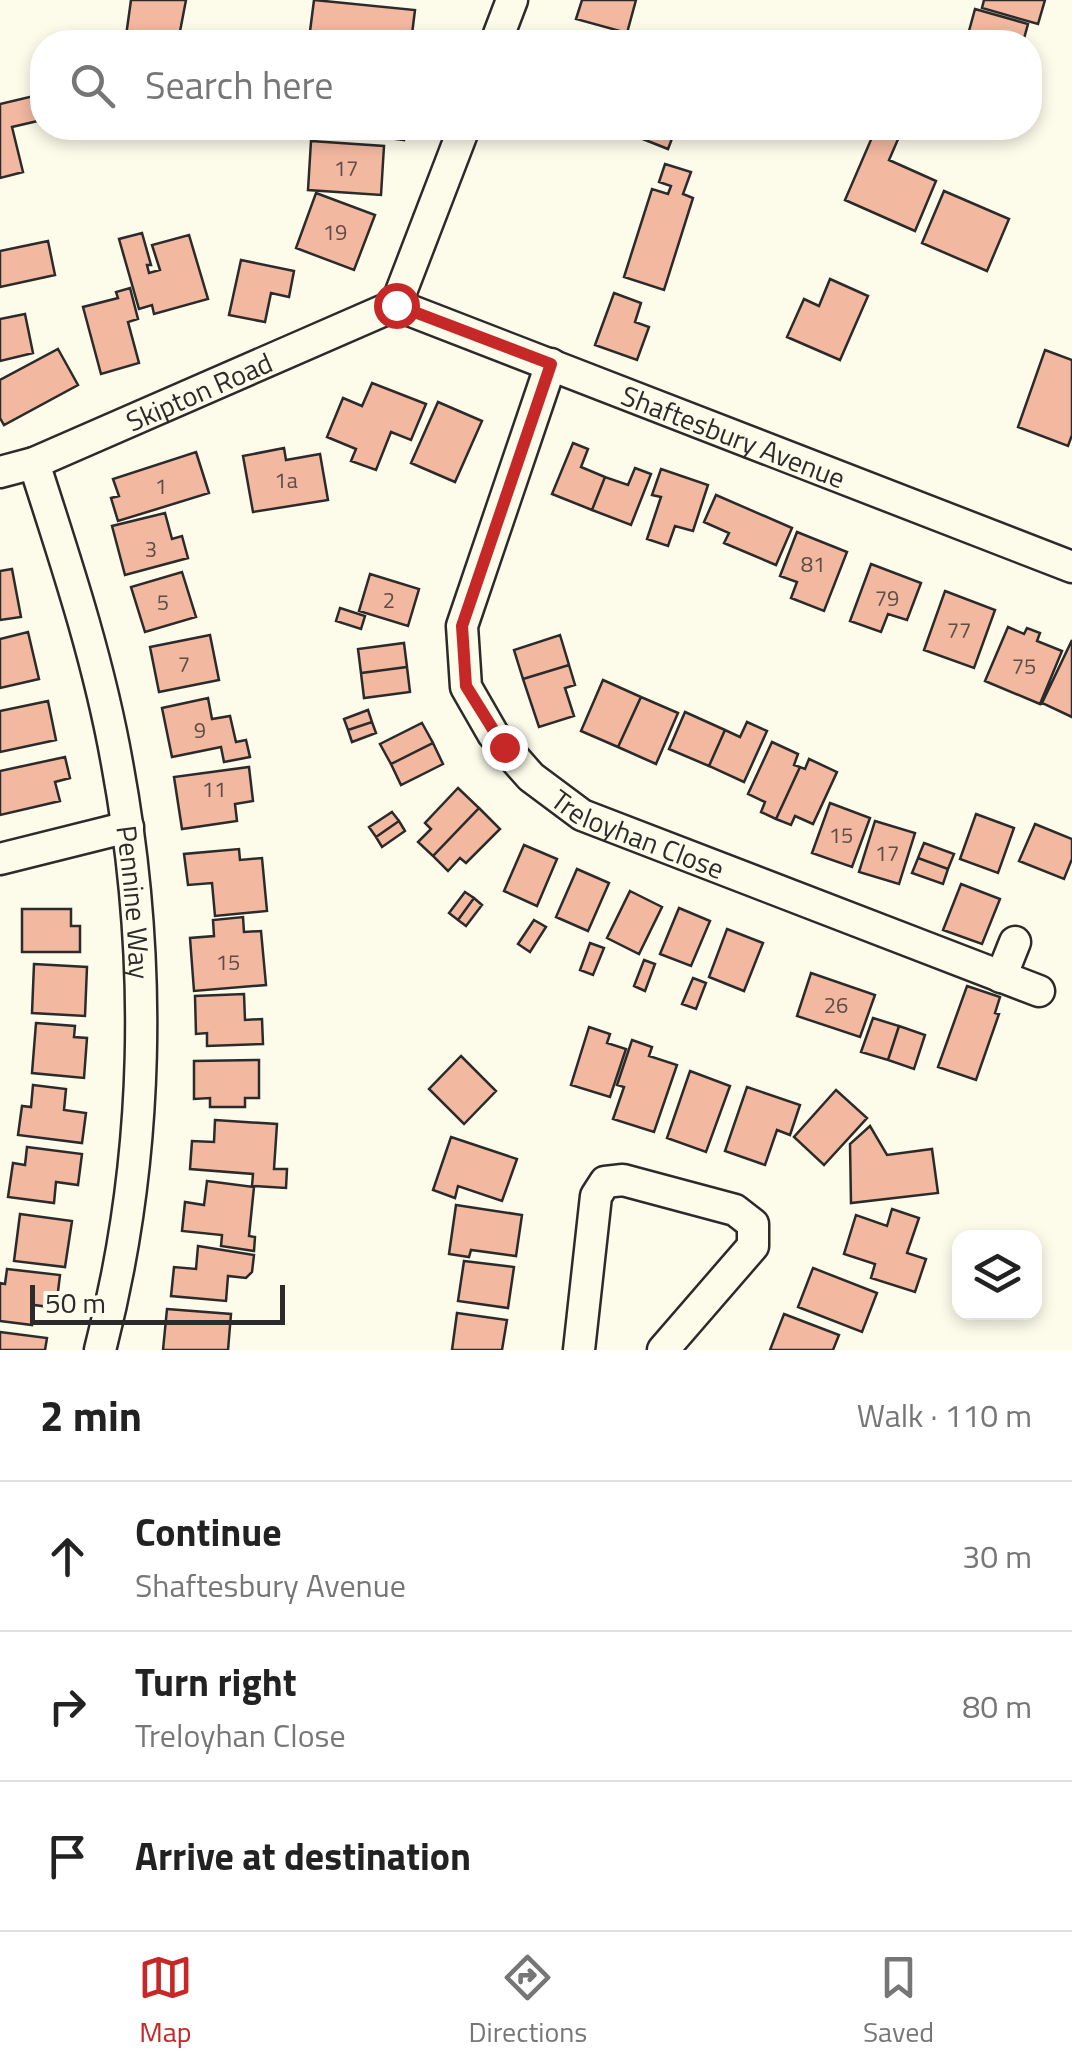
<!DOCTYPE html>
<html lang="en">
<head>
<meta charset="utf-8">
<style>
	:root { --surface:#fff; --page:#f6f6f6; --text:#222; --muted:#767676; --line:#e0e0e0; --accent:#c62828 }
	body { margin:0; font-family:"Titillium Web",sans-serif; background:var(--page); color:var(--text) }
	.controls { position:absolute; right:30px; bottom:30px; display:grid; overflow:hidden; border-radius:20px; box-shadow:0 5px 15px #0003 }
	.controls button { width:90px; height:90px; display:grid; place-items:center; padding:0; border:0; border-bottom:2px solid var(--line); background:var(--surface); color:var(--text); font:50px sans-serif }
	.scale { position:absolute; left:30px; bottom:25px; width:255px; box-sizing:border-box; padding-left:10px; border:5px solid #2b2b2b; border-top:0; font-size:28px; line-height:35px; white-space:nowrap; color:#2b2b2b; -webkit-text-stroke:8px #fdfbea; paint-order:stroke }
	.stop { position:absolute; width:30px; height:30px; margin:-22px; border:8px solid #c62828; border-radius:50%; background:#fff }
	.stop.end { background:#c62828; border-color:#fff; box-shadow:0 2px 10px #0008 }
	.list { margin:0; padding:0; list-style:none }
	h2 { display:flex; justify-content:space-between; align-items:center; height:130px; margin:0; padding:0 40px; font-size:42px }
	h2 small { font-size:32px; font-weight:400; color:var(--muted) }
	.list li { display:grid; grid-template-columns:65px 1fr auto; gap:30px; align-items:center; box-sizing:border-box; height:150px; padding:0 40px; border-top:2px solid var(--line) }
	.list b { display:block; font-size:38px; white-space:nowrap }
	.list p { margin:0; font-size:32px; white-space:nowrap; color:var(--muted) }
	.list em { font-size:32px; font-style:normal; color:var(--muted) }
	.icon { flex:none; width:55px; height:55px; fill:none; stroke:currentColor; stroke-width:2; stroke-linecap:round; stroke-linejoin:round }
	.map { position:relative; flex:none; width:1072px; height:1350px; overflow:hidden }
	.search { position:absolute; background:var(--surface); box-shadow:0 5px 15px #0003; left:30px; right:30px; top:30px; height:110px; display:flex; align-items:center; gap:25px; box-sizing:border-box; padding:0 35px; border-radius:40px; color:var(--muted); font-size:38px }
	.sheet { height:580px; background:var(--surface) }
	nav { display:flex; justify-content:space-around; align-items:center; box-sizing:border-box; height:140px; border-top:2px solid var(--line); background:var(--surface); font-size:28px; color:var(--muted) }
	nav a { display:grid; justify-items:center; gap:5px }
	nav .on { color:var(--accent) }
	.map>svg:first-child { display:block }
</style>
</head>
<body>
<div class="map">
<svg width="1072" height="1350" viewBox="0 0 1072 1350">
	<rect width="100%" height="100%" fill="#fdfbea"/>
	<path fill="#f2b8a0" stroke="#2b2b2b" stroke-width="2.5" d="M131,0H186L178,42L126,36Z
		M314,0L415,10L411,42H328L309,39Z
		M582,0H636L627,33L576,19Z
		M984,0H1045L1038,24L982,8Z
		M975,9L1028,24L1023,42H966Z
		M42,94V120L12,127L23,172L0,178V104Z
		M311,128H405L404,140Z
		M615,128H676L668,149Z
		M876,128L899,137L889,160L936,181L915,231L845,200Z
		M311,141L384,146L381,195L308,190Z
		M665,164L691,172L683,194L693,198L664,290L624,277L652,189L668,194L671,186L659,182Z
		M944,191L1009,219L987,271L922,243Z
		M316,193L375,215L354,270L296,248Z
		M142,233L151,265H147L149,273L160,270L152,245L189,235L208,299L154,314L152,305L139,309L119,239Z
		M48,241L55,275L0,287V251Z
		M241,260L294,271L289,297L271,293L265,322L229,315Z
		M830,279L868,296L840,360L787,337L804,299L819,306Z
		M130,288L138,319L128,322L139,363L101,374L83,307L118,298L116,292Z
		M614,293L641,303L635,322L649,327L637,360L595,345Z
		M25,314L33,353L0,361V319Z
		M58,349L78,385L4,425L0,418V380Z
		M1045,350L1072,360V435L1068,446L1018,427Z
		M372,383L426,404L411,440L391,432L376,470L351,461L356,449L327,437L343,398L362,406Z
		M438,402L482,421L455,482L411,463Z
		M573,443L588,449L581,467L605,477L592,510L552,494Z
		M284,448L286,460L320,454L328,500L253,512L243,456Z
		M196,452L209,493L118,521L111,498L119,496L113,479Z
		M635,468L651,474L631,525L592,510L605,477L628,485Z
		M661,469L708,485L693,531L675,526L668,546L647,539L661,497L652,495Z
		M716,495L792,528L776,565L724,543L729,533L704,522Z
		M165,513L172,539L182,536L188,558L125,575L112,526Z
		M797,532L847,552L824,611L791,598L797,582L780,576Z
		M871,564L921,583L907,620L888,614L881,632L850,621Z
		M12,569L21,617L0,620V571Z
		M182,572L196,617L145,632L131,587Z
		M370,574L419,589L408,626L359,611Z
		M945,591L995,610L974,668L924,650Z
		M340,608L365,616L361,629L336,621Z
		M1008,627L1024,634L1027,628L1040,633L1037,641L1062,651L1040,704L985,681Z
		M28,632L39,679L0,688V639Z
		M210,635L219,680L159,692L150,647Z
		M560,635L569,665L523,679L514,650Z
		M1072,640V717L1042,703Z
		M404,643L407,667L361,673L358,649Z
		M569,665L575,685L565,688L574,716L539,727L523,679Z
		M407,667L410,692L364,698L361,673Z
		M603,680L641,697L618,747L581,731Z
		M641,697L678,713L656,764L618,747Z
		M208,698L212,719L230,716L236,742L246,740L250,757L224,762L221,747L172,757L162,708Z
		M48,701L56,740L0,752V711Z
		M368,710L372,722L348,730L344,719Z
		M685,712L725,730L709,766L669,749Z
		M372,722L376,733L352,742L348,730Z
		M747,722L767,731L744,782L709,766L725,730L740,737Z
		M422,723L433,743L391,764L380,744Z
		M772,742L798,754L794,765L800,767L776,819L761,812L765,802L748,794Z
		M433,743L443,764L401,785L391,764Z
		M65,757L70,778L55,782L60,801L0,815V771Z
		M809,759L837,772L813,824L795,816L791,825L776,819L800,767L805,769Z
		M249,767L253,801L235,804L237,821L182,829L174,777Z
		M458,788L479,808L433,856L418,842L431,829L425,823Z
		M830,803L870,818L852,867L812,853Z
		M479,808L500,829L466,863L460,858L448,871L433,856Z
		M392,812L399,821L376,837L369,827Z
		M976,814L1014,828L998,873L960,859Z
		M399,821L405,831L382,847L376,837Z
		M875,821L915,833L899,884L859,872Z
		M1035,824L1072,839V859L1064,879L1019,861Z
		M924,843L954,854L948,869L918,858Z
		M524,845L557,859L537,906L504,891Z
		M239,849L240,860L262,858L267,911L215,916L212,883L188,885L184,854Z
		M918,858L948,869L943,884L912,873Z
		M577,869L609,883L588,931L556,917Z
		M961,884L1000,899L982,944L943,930Z
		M630,891L662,907L639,954L607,938Z
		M465,892L474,898L458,920L449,913Z
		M474,898L482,905L466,926L458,920Z
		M679,908L710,921L691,966L660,954Z
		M22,909H71V926H80V952H22Z
		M243,917L244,932L261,931L266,985L194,991L190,938L214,936L213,920Z
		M534,920L546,927L530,952L518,944Z
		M727,929L763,943L744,991L709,977Z
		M590,943L604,948L593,975L580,970Z
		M644,960L655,964L645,991L634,986Z
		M34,964L87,967L85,1016L32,1013Z
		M811,973L875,995L860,1037L797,1016Z
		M693,978L706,983L696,1009L682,1004Z
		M967,986L1000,997L995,1013L999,1014L976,1080L938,1067Z
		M244,994L245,1020L262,1019L263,1044L207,1046V1033L196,1034L195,996Z
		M873,1018L899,1026L888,1060L861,1052Z
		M36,1023L75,1026L74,1037L87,1038L84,1078L32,1073Z
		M899,1026L925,1035L914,1069L888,1060Z
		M589,1027L610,1034L607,1043L626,1049L610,1097L571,1085Z
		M632,1040L652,1047L649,1056L677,1065L654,1132L613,1119L624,1087L617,1085Z
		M461,1056L496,1091L464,1124L429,1089Z
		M259,1060V1098H245V1107H210V1098L194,1099V1061Z
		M690,1071L730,1086L706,1152L667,1138Z
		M33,1085L66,1089L64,1110L86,1113L82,1143L18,1135L22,1106L31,1107Z
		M747,1087L800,1105L790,1135L777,1130L765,1165L725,1151Z
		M836,1090L867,1118L824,1165L794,1137Z
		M215,1120L277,1124L274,1169H287L286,1188L252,1186L253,1174L190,1169L192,1141L214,1142Z
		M870,1126L887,1155L932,1149L938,1193L851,1203L850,1144Z
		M451,1137L517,1159L502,1201L458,1186L455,1198L433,1190Z
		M27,1147L82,1154L78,1185L56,1182L54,1203L8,1197L13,1163L25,1165Z
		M207,1181L254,1187L249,1236L255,1237L254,1251L221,1246L222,1235L182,1231L185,1202L204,1205Z
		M456,1205L522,1215L516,1256L471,1250L469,1257L449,1254Z
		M892,1209L919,1218L907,1253L926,1259L915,1292L871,1278L875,1264L844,1254L856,1215L887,1226Z
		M20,1214L72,1221L65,1267L14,1261Z
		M198,1246L254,1255L252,1272L246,1278L228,1276L226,1301L171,1296L174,1267L196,1269Z
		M464,1261L514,1267L508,1308L458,1301Z
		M813,1268L877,1293L862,1332L798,1307Z
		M7,1269L60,1275L56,1308L34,1305L32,1325L0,1321V1283L5,1284Z
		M167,1309L231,1314L228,1350H163Z
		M457,1313L507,1320L502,1350H452Z
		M784,1314L839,1335L833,1350H770Z
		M0,1332L47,1338L45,1350H0Z"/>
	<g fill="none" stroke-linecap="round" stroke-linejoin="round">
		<g stroke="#2b2b2b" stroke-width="35">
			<g id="minor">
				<path d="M496,42L512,0"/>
				<path id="s1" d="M396,305L1072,567"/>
				<path d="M396,305L464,128"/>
				<path id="s2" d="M551,364L462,626L466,687L493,734L531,777L582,815L1039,991"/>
				<path id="s3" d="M34,463C66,562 99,661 117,763C153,958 150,1158 100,1350"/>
				<path id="s4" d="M0,472L34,463L396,305"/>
				<path d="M0,859L128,827"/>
				<path d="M1001,977L1015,942"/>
				<path d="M579,1350L596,1196L605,1182L623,1180L735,1210L753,1224V1246L663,1350"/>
			</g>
		</g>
		<use href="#minor" stroke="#fdfbea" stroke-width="30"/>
	</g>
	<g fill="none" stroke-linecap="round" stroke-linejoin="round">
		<path stroke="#c62828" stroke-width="12" d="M396,305L551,364L462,626L466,686L504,747"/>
	</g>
	<g text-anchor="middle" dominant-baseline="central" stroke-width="8" stroke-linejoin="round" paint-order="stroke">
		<g font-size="22" fill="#5d4e48">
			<text x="346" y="168">17</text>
			<text x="335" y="232">19</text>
			<text x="286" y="480">1a</text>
			<text x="161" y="486">1</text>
			<text x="151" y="549">3</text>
			<text x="813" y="564">81</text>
			<text x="887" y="598">79</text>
			<text x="389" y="600">2</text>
			<text x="163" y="602">5</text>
			<text x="959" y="630">77</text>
			<text x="184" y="664">7</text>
			<text x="1024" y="666">75</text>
			<text x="200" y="730">9</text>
			<text x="214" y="789">11</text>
			<text x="841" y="835">15</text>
			<text x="887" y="853">17</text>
			<text x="228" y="962">15</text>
			<text x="836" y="1005">26</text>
		</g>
		<g font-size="28" fill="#2b2b2b" stroke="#fdfbea">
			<text stroke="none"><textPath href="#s4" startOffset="215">Skipton Road</textPath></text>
			<text stroke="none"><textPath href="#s1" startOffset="362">Shaftesbury Avenue</textPath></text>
			<text stroke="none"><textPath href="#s2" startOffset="572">Treloyhan Close</textPath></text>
			<text stroke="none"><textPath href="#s3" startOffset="452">Pennine Way</textPath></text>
		</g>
	</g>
</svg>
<div class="controls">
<button><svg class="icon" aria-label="layers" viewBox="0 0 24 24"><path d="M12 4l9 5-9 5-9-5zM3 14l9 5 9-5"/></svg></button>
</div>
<div class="scale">50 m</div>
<div class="stop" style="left:396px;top:305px"></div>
<div class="stop end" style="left:504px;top:747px"></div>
<div class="search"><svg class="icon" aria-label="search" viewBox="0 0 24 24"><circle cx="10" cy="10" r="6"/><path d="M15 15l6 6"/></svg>Search here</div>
</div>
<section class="sheet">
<h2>2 min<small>Walk · 110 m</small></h2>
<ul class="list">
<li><svg class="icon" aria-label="ahead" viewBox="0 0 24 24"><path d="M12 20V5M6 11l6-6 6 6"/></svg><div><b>Continue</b><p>Shaftesbury Avenue</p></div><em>30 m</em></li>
<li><svg class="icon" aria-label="right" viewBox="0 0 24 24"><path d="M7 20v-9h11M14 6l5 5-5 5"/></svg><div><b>Turn right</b><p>Treloyhan Close</p></div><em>80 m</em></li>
<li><svg class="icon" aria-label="arrive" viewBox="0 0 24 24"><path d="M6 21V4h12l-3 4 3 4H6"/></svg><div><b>Arrive at destination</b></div></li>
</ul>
</section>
<nav>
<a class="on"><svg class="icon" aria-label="map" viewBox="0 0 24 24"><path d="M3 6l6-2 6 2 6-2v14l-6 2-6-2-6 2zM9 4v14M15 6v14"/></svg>Map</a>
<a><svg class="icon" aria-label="directions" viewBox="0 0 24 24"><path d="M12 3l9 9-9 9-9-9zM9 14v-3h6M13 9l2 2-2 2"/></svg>Directions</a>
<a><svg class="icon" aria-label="saved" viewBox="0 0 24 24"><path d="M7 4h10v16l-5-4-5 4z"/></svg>Saved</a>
</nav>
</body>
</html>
